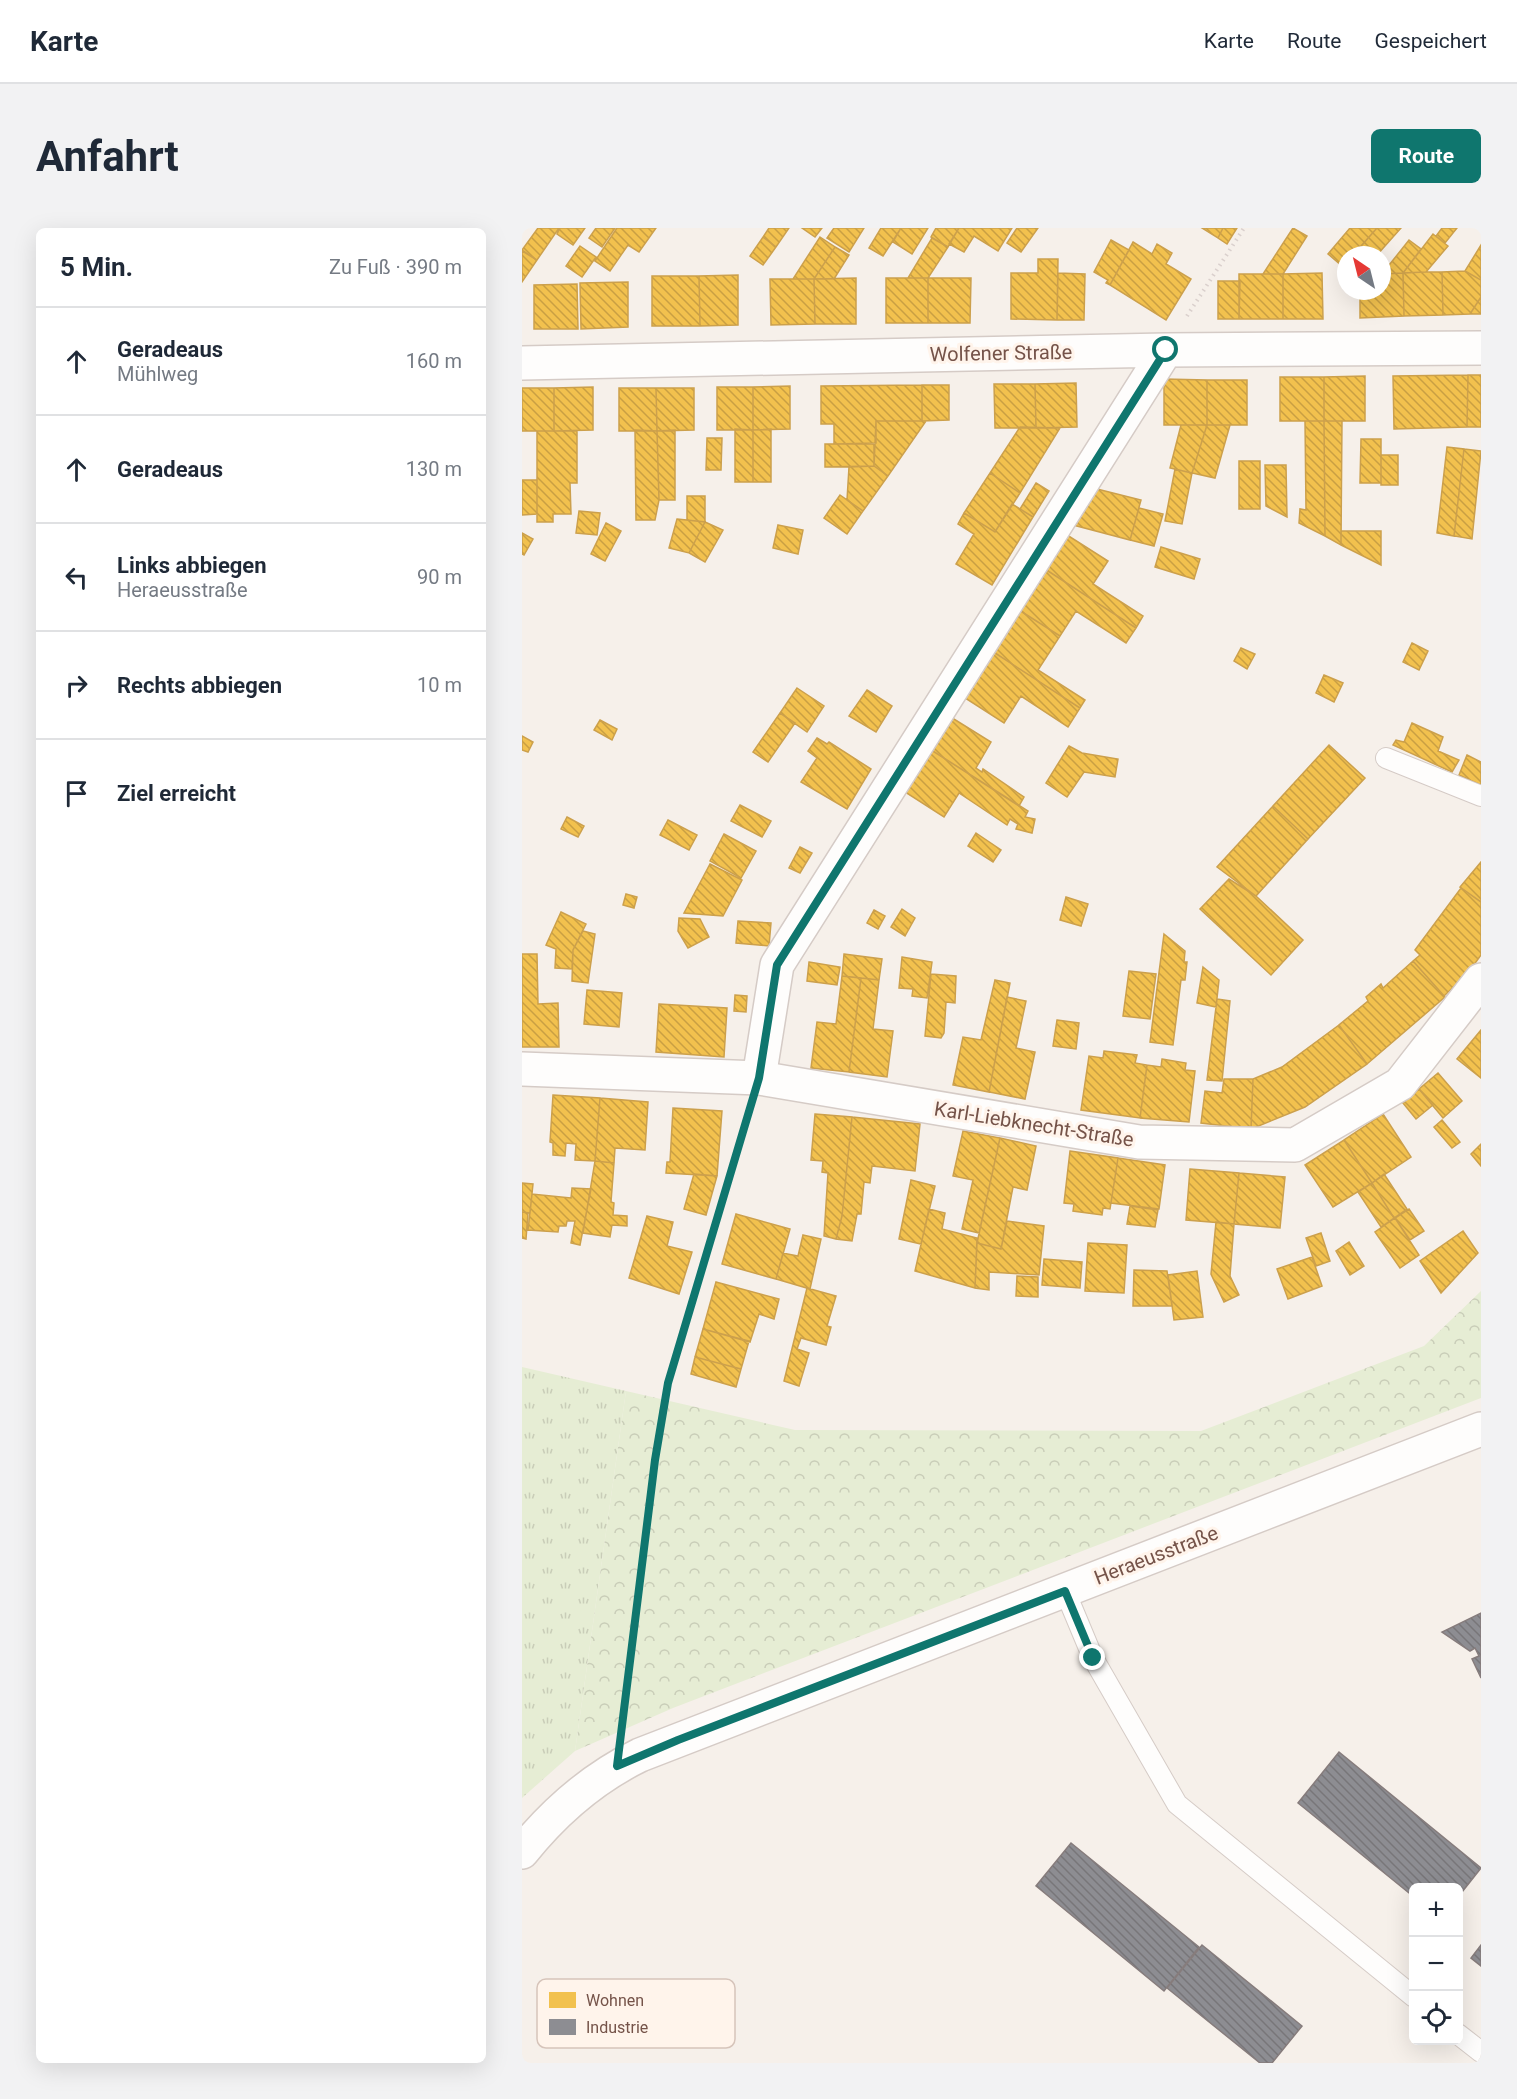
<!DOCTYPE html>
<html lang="de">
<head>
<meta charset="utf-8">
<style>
	:root { --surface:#fff; --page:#f2f2f3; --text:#1f2937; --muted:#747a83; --line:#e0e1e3; --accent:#0f766e }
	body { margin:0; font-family:Roboto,sans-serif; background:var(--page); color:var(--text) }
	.controls { position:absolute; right:18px; bottom:18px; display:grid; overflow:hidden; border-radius:9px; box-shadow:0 6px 24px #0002 }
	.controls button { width:54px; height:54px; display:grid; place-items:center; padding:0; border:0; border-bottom:2px solid var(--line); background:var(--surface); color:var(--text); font:30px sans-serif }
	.compass { position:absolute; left:815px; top:18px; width:54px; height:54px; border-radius:50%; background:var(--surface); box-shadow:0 6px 24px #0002; rotate:325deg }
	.stop { position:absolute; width:18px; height:18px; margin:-14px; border:4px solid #0f766e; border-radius:50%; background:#fff }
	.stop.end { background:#0f766e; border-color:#fff; box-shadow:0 2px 6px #0008 }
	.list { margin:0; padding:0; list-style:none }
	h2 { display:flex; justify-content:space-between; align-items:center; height:78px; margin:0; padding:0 24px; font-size:26px }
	h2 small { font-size:20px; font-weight:400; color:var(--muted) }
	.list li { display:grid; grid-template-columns:39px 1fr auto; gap:18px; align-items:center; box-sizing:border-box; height:108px; padding:0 24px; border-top:2px solid var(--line) }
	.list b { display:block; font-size:22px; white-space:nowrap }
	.list p { margin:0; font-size:20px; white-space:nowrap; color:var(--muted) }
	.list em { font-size:20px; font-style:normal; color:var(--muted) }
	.icon { flex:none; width:33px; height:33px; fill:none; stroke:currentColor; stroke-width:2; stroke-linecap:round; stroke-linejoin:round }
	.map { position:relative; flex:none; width:959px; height:1835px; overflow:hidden; border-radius:9px }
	header { display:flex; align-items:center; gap:36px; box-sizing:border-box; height:84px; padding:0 30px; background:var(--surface); border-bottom:2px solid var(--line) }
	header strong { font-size:28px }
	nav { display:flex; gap:33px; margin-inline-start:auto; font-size:21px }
	.intro { display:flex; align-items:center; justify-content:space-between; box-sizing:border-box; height:144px; padding:0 36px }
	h1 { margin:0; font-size:42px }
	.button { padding:15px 27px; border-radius:9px; background:var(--accent); color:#fff; font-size:21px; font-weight:700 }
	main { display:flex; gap:36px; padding:0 36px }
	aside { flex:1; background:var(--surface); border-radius:9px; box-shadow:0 6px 24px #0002 }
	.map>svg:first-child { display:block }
</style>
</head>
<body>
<header>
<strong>Karte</strong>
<nav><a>Karte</a><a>Route</a><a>Gespeichert</a></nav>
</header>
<div class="intro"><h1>Anfahrt</h1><a class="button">Route</a></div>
<main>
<aside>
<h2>5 Min.<small>Zu Fuß · 390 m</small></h2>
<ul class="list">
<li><svg class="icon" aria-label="ahead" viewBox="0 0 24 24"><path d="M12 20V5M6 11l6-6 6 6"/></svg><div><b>Geradeaus</b><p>Mühlweg</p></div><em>160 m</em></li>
<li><svg class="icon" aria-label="ahead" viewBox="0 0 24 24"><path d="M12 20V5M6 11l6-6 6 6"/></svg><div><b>Geradeaus</b></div><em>130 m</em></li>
<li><svg class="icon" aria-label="left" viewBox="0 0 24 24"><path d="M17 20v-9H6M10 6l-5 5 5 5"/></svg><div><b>Links abbiegen</b><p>Heraeusstraße</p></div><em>90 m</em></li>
<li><svg class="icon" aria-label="right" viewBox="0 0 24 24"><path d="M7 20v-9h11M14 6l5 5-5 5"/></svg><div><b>Rechts abbiegen</b></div><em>10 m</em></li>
<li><svg class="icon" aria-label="arrive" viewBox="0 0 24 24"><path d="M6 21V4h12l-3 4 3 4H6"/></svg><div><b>Ziel erreicht</b></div></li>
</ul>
</aside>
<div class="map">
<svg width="959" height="1835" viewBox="0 0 959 1835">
	<defs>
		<pattern id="grass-tufts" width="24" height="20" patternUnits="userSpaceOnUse" patternTransform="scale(1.5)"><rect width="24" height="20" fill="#e6edd4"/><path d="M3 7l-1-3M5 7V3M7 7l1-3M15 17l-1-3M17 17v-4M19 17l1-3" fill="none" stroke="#c9cdb8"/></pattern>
		<pattern id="forest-crowns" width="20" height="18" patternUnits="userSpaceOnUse" patternTransform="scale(1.5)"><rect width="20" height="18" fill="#e6edd4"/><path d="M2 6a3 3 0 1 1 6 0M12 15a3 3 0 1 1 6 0" fill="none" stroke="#c9cdb8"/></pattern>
		<pattern id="homes-back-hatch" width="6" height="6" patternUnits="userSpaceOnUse" patternTransform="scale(1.5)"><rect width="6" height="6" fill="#f2c14e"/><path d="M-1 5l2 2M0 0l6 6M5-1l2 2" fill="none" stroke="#c99f43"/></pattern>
		<pattern id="industry-back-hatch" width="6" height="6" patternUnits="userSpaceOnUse" patternTransform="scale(1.5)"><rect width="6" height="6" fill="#8d8d92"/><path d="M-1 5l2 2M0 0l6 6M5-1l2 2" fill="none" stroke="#787679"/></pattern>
	</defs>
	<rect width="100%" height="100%" fill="#f6f0ea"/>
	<path fill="url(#grass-tufts)" d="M0,1139L104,1163L53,1523L0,1570Z"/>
	<path fill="url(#forest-crowns)" d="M959,1063V1170L151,1480L53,1523L104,1163L273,1202L679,1203L902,1118Z"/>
	<path fill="url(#homes-back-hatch)" stroke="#cca04c" stroke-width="1.5" d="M16,0H37L15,32L0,22Z
		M38,0H63L51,17L35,6Z
		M74,0H93L80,19L67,10Z
		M95,0H134L117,24L106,17L88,43L73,33Z
		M247,0H267L254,19L241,9Z
		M280,0H300L293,9Z
		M312,0H342L327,24L305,10Z
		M359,0H379L361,28L347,20Z
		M379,0H406L390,26L371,14Z
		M414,0H437L426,19L409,9Z
		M437,0H490L476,23L452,8L442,24L427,16Z
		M495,0H516L499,24L485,15Z
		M680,0H701L696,10Z
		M701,0H715L705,16L696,10Z
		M771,0L785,8L761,46H741Z
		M828,0H855L831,27H824L821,39L806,26Z
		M855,0H879L855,27H837L834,24Z
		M920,0H935L923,15L914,8Z
		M911,6L926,18L904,44L881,45Z
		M241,9L254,19L241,37L228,28Z
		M298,9L313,19L292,51H271Z
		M410,10L426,19L406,50H386Z
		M589,12L607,22L588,57L584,55L586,52L572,44Z
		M887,12L899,21L881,45L860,46Z
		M611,14L630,26L635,16L650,25L644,36L669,51L644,92L588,57Z
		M959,17V52L943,43Z
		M58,18L74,29L60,49L44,38Z
		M313,19L327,27L312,51H292Z
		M0,23L15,32L0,54Z
		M516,31H536L535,92L489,91V45H516Z
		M943,43L959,52V69L948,86L921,87L920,44Z
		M904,44H920L921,87L882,88L881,45Z
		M536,45L563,46L562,92H535Z
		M800,45L801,91H761V46Z
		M881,45L882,88L838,90V63H860V46Z
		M717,46H761V91H717Z
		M216,47V97L178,98L177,48Z
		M130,48H177L178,98H130Z
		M334,50V96H293L292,51Z
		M364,50H406V95H364Z
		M406,50H449L448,95H406Z
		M248,51H292L293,96L249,97Z
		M696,53H718L717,91H696Z
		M106,54V99L59,101L58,55Z
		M55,56L56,101H12V57Z
		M959,69V86H948Z
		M946,147H959V199H945Z
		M946,147L945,199L872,201L871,148Z
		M843,148V193H802V149Z
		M758,149H802V193H758Z
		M642,151L685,152V197H642Z
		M685,152H725V197H685Z
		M554,155L555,199L514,200L513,156Z
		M472,156H513L514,200H473Z
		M400,157V193H354V215L312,216V196H299V158Z
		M400,157H427V192L400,193Z
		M268,158V201L231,202V159Z
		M71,159V202L32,203V160Z
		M195,159H231V202H195Z
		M0,160H32V203H0Z
		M97,160H134L135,203H97Z
		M134,160H172V202L135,203Z
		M354,193H404L366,248L352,238Z
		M783,193H802L803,308L777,295L778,281L784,282Z
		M802,193H820L819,317L803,308Z
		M659,197H685L670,245L648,240Z
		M685,197H708L693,250L670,245Z
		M498,199L538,200L498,265L468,245Z
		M213,201L231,202V254H213Z
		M249,201V254H231V202Z
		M113,202L135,203L137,272L133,292H114Z
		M153,202V272H137L135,203Z
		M15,203H55V255H48L49,286H31V294H15Z
		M185,210H200L199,242H184Z
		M839,211H859V255H838Z
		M303,216H352V238L303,239Z
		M925,219L942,221L932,308L915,305Z
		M942,221L959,223L950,311L932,308Z
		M859,227H876V257H859Z
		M717,233H738V281H717Z
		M743,237H764L765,289L744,278Z
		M352,238L366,248L341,283L325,272L327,239Z
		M653,241L670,245L660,296L643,293Z
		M468,245L498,265L473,304L442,285Z
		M0,252H15V286L0,287Z
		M514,255L527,263L511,289L498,281Z
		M575,261L619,272L608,312L551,297Z
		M318,267L341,283L325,306L302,290Z
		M165,268H183V294L165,292Z
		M490,276L511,289L470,357L434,336L452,306L436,296L442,285L473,304Z
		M617,280L641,286L632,318L608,312Z
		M57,283L78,285L75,307L54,305Z
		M155,291L183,294L167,325L147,320Z
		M183,294L201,302L183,334L167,325Z
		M84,295L99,303L83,333L69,326Z
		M256,297L281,302L276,326L251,320Z
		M819,303H859V337L819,317Z
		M0,305L11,311L2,327L0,326Z
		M545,307L586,333L571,356L621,388L614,400L523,341Z
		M639,319L678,331L672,351L633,339Z
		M523,341L614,400L604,415L554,383L538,408L497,382Z
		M497,382L538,408L516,442L563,472L558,480L470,423Z
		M890,415L906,423L897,442L881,434Z
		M719,420L733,426L725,441L712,433Z
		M470,423L558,480L546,499L499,468L482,495L440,468Z
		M802,447L821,455L812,474L794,465Z
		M275,460L302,478L285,504L258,485Z
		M345,462L370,478L354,504L327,488Z
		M258,485L273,495L246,534L231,524Z
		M427,488L469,514L454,540L460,544L461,541L502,569L497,578L406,520Z
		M78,492L95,501L90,512L72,502Z
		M890,495L921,509L916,523L937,532L930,544L871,517L874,512L882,514Z
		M0,508L11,514L6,524L0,522Z
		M295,510L305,516L307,514L349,541L325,581L279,554L295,530L286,523Z
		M807,517L843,550L786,611L751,578Z
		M547,518L560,525L596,531L593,549L562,544L545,569L524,555Z
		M406,520L506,583L503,589L513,591L510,605L494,601L496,596L488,591L485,597L437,565L422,589L380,562Z
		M945,527L959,534V557L937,547Z
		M218,577L249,593L240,609L209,593Z
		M751,578L786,611L734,668L695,639Z
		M45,589L62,598L56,609L39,601Z
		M146,592L175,607L167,622L138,607Z
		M454,605L479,622L471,634L446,618Z
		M202,606L234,623L219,650L188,633Z
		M278,619L290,625L278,645L267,640Z
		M959,634V674L938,659Z
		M188,636L220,652L201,688L162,685Z
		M707,651L734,668L781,712L749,747L678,681Z
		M939,660L959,674V727L946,745L922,768L891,733L898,727L893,722Z
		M104,666L115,669L112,680L101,677Z
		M544,669L566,676L559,698L538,692Z
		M380,681L393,690L383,708L369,699Z
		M352,682L363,688L356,701L345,695Z
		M39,684L64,696L51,722L50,741L33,740L34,721L24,717Z
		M157,690L178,691L187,709L166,720L156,703Z
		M216,693L249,695L247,718L214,715Z
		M61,703L73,706L66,755L50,753L51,722Z
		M642,706L663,723L662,734H665L663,752H659L651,817L628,814Z
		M0,726H15L16,776L36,775L37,819H0Z
		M322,726L360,731L357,752L320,748Z
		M380,729L410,734L405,770L390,768L391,761L377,760Z
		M891,733L923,769L845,836L817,797L846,773L844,769L859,756L861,760Z
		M287,734L318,739L315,757L285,753Z
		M681,739L697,752L694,779L675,775Z
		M607,743L634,746L628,791L601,788Z
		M409,746L434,748L433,775L424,774L422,805L419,810L403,808Z
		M320,748L339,750L327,844L289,840L295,794L314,796Z
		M339,750L357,752L351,801L371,803L365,849L327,844Z
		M473,752L488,755L467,864L431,857L441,809L459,812Z
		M65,762L100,765L97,799L62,796Z
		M213,767L225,768L224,784L212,783Z
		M485,769L504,773L494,820L513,824L503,871L467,864Z
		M695,771L708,773L700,853L685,852Z
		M137,776L205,780L202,829L134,824Z
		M535,792L557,795L554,821L531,818Z
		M817,797L845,836L783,879L729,901L731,851L760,839Z
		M959,802V850L935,831Z
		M582,823L615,827L613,835L625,837L618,890L559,882L567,828L581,830Z
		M640,831L664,835L663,842L673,843L667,894L618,890L625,837L639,839Z
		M916,845L940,873L921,890L897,861Z
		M702,851H731L729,901L679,895L683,863L700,865Z
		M897,861L911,877L894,891L881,875Z
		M31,867L78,870L73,933L53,932L54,916L44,915L43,928L31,927V915L28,914Z
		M78,870L126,874L123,922L93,920L92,935L73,933Z
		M151,880L200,883L195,948L144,945L145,934H148Z
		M293,886L330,889L320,988L314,1011L302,1008L306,945L300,944L301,933L289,932Z
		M861,886L889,929L850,955L822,912Z
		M330,889L398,896L393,943L350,938L348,955L342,954L339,986H335L330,1013L314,1011L320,988Z
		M920,892L938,914L930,920L912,899Z
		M441,903L478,910L457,1005L440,1001L451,952L431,948Z
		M478,910L514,918L505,962L491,959L479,1021L455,1015Z
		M822,912L850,955L811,979L783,937Z
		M959,916V938L949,926Z
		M548,923L596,930L588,981L581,980L580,987L551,983L552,976L542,975Z
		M596,930L643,937L637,981L589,975Z
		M73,933L92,935L89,974L92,975L91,987L105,988V998L90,997L88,1009L61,1005Z
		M668,941L717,945L712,996L664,992Z
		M717,945L763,949L758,1000L712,996Z
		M172,946L195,948L184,987L162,981Z
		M862,946L885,981L872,990L850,955Z
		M389,952L413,958L399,1016L377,1011Z
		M0,955L11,956L8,985L0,984Z
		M850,955L872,990L859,999L836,964Z
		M50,960L69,961L58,1017L49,1015L53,993H45L44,998H37L36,1004L6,1002L10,966L49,970Z
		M608,978L636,982L633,999L605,996Z
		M407,981L423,985L420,1001L455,1010L453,1060L393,1043Z
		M887,981L902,1003L888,1012L873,990Z
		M0,984L6,985L4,1011L0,1010Z
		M214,986L268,1001L254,1051L200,1036Z
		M125,988L151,994L145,1018L170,1024L157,1066L107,1050Z
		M873,990L897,1027L878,1040L853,1004Z
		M485,993L522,998L517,1047L467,1044V1062L453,1060L455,1015L479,1021Z
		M694,994L712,996L708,1048L717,1067L702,1074L689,1046Z
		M941,1003L956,1025L919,1065L898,1033Z
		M799,1005L808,1033L794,1038L784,1010Z
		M281,1007L299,1011L288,1061L254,1051L261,1025L276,1028Z
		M827,1014L842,1038L828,1047L814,1023Z
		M566,1015L605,1017L602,1065L563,1063Z
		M790,1029L800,1058L766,1071L755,1041Z
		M522,1031L560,1034L558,1060L520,1057Z
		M612,1042L645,1043L650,1078H611Z
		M675,1043L681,1089L652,1092L646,1047Z
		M495,1048L516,1049V1069L494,1068Z
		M194,1054L257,1071L252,1091L237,1086L228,1114L181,1101Z
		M285,1060L314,1068L305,1098L309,1099L304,1117L279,1110L275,1121L287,1125L277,1158L262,1153Z
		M181,1101L227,1113L219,1141L173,1129Z
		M173,1129L219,1141L214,1159L169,1146Z"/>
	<path fill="url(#industry-back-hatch)" stroke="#867c7c" stroke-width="1.5" d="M959,1385V1450L950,1431L957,1428L953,1420L948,1423L920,1404Z
		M817,1524L959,1640L936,1669V1660H892V1669L776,1575Z
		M549,1615L677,1719L642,1763L514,1658Z
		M680,1717L780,1798L750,1835H738L645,1760Z
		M959,1717V1738L949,1730Z"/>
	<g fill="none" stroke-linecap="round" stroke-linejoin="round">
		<g stroke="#d5cbc6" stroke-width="22">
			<path id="service" d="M864,530L959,568
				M543,1363L571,1430L655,1576L892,1769
				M936,1806L959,1824"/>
		</g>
		<g stroke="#d5cbc6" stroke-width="36">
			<path id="minor" d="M0,135L644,122L959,120
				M0,841L237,850L617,914L773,917L878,856L959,752
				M237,850L255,737L644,122"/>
		</g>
		<g stroke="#d5cbc6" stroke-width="36">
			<path id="tertiary" d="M0,1624C32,1584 71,1550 118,1527L959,1201"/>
		</g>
		<path stroke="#dad0cd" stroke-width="4" stroke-dasharray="1.5 4.5" stroke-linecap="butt" d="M665,88L722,0
			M100,1496L133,1232L146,1155L228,883"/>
		<use href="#service" stroke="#fefdfc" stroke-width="20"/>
		<use href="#minor" stroke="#fefdfc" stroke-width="33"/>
		<use href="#tertiary" stroke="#fefdfc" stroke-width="33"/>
	</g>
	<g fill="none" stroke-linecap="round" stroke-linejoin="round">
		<path stroke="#0f766e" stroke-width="8" d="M571,1430L543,1363L156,1512L95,1538L133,1232L146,1155L237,850L255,737L644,122"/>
	</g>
	<g text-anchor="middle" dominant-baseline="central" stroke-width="6" stroke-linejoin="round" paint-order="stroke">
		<g font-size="20" fill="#755349" stroke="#fff4eb">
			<text transform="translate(479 125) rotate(-1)">Wolfener Straße</text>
			<text transform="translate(512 896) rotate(9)">Karl-Liebknecht-Straße</text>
			<text transform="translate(634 1327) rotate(-21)">Heraeusstraße</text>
		</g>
	</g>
	<rect x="15" y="1751" width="198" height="69" rx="9" fill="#fff4eb" stroke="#d6c4ba" stroke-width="1.5"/>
	<rect x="27" y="1764" width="27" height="16" fill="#f2c14e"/>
	<rect x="27" y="1791" width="27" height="16" fill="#8d8d92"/>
	<g font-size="16" fill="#755349">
		<text x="64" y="1778">Wohnen</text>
		<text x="64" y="1805">Industrie</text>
	</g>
</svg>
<div class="controls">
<button>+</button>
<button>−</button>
<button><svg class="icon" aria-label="locate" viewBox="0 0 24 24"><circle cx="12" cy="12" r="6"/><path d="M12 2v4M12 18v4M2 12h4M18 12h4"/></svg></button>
</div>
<svg class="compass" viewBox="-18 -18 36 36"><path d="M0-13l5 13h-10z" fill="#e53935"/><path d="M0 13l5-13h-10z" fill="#747a83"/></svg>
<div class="stop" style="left:644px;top:122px"></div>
<div class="stop end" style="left:571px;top:1430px"></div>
</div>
</main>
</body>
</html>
